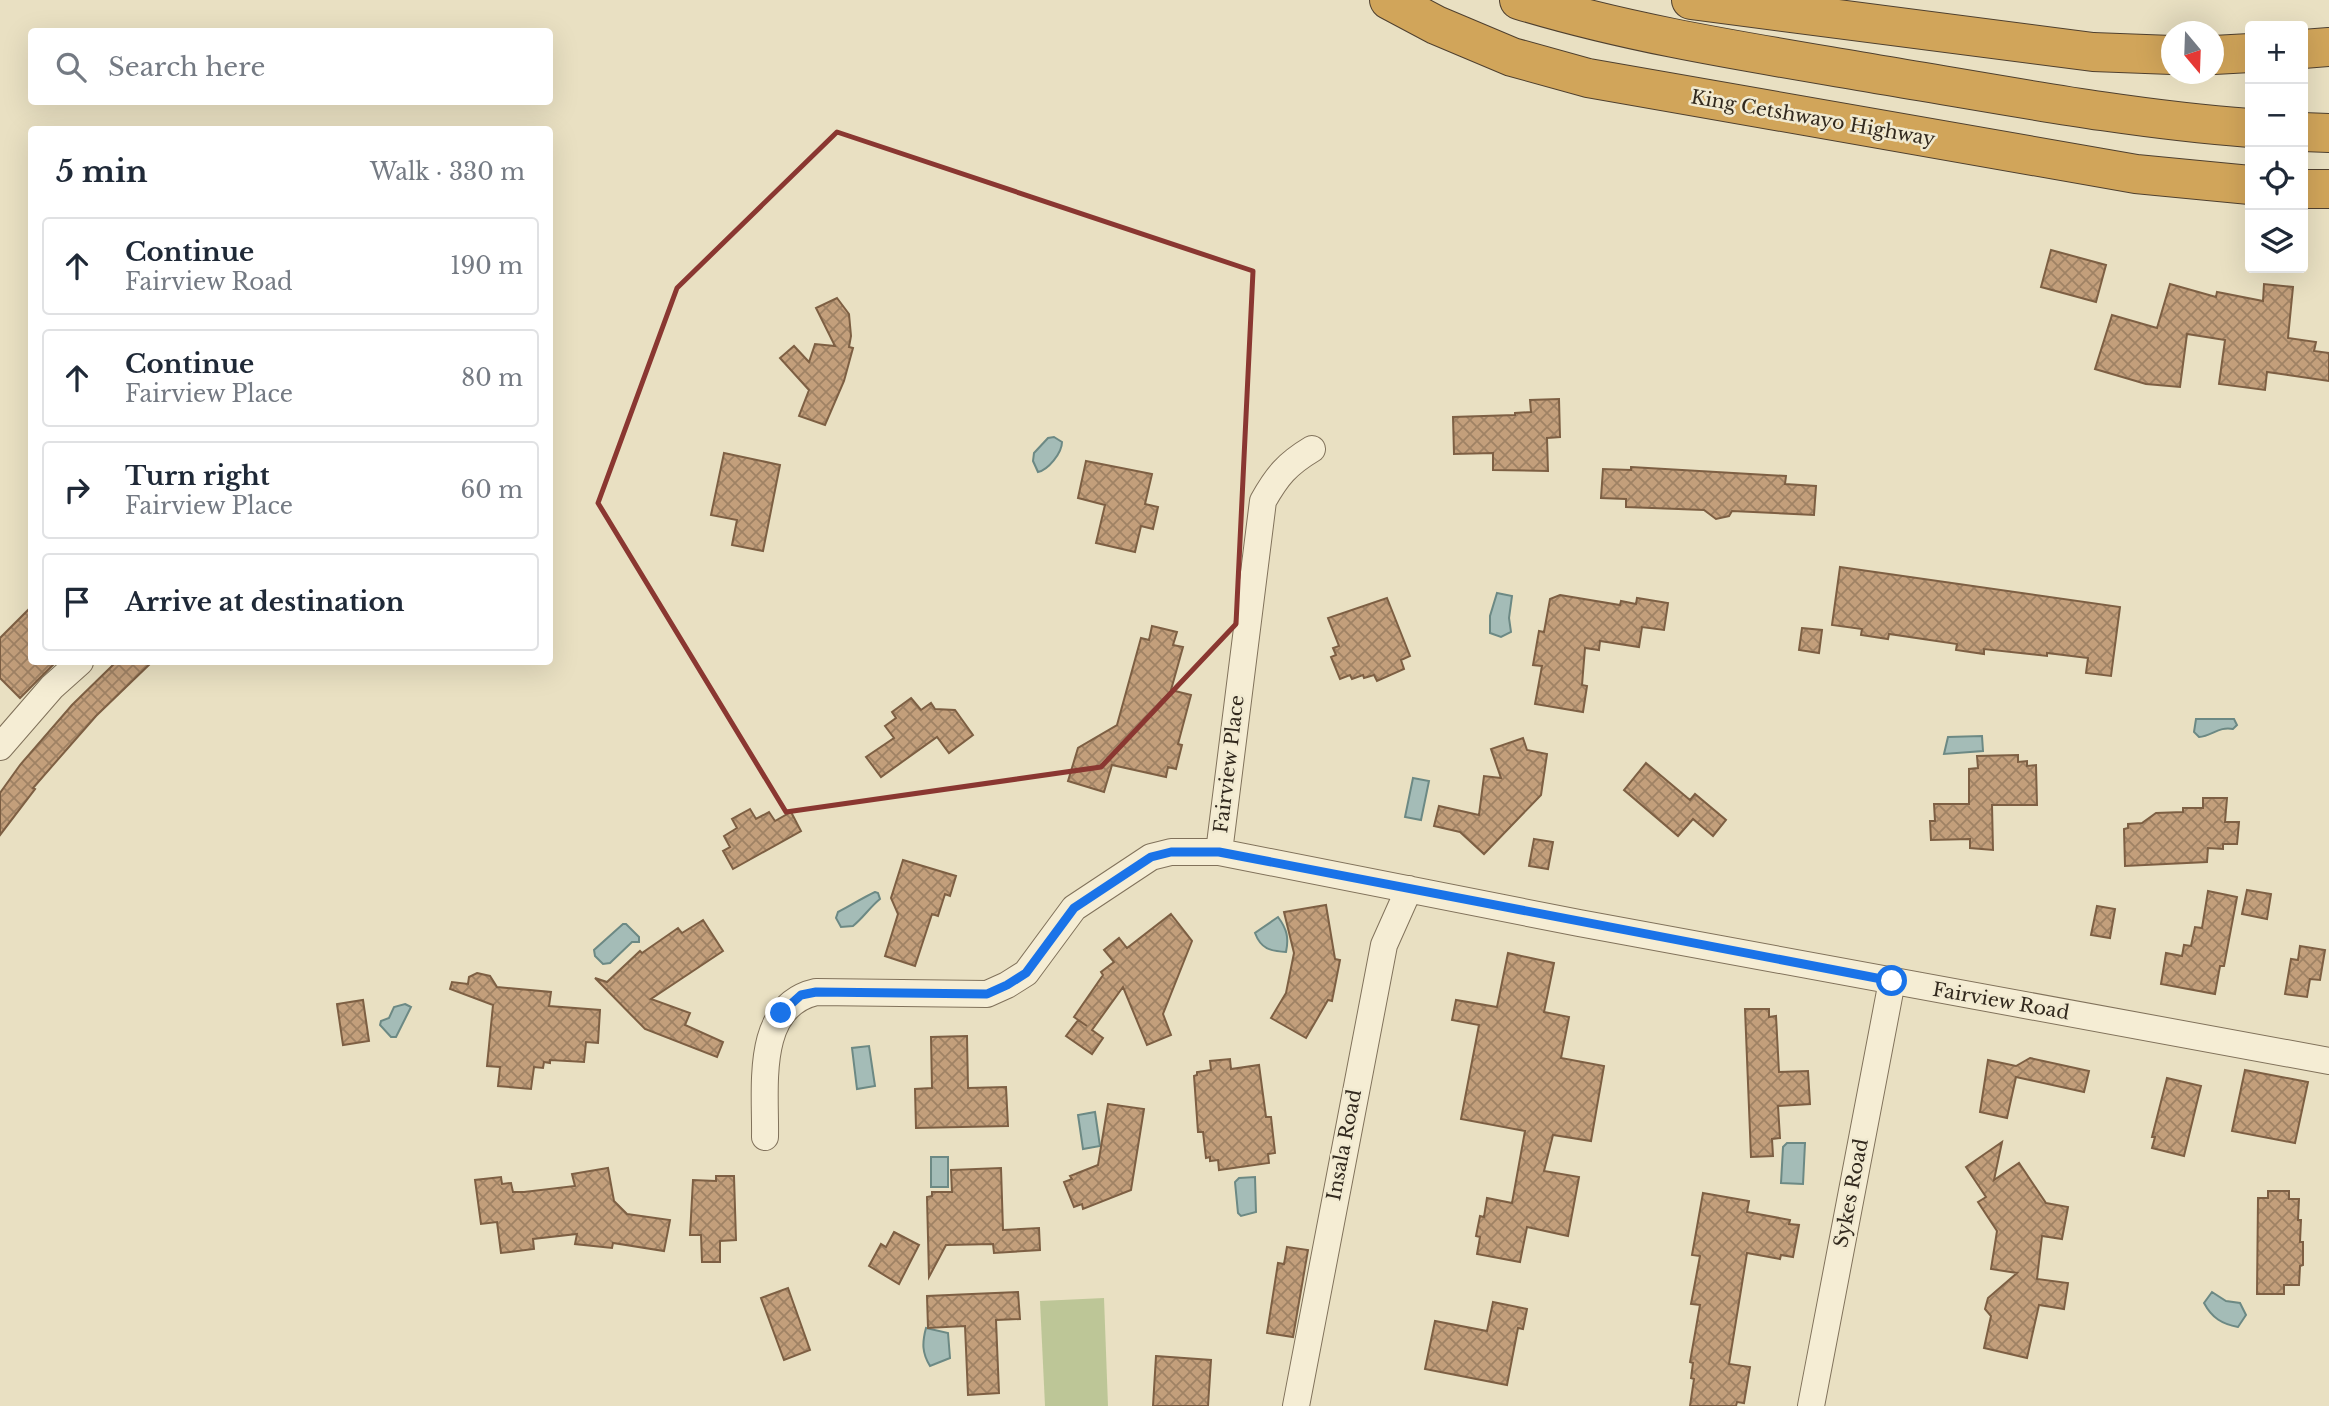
<!DOCTYPE html>
<html lang="en">
<head>
<meta charset="utf-8">
<style>
	:root { --surface:#fff; --page:#f6f6f7; --text:#1f2937; --muted:#747a83; --line:#e0e1e3 }
	body { margin:0; font-family:"Libre Baskerville",serif; background:var(--page); color:var(--text) }
	.controls { position:absolute; right:21px; top:21px; display:grid; overflow:hidden; border-radius:7px; box-shadow:0 7px 28px #0002 }
	.controls button { width:63px; height:63px; display:grid; place-items:center; padding:0; border:0; border-bottom:2px solid var(--line); background:var(--surface); color:var(--text); font:35px sans-serif }
	.compass { position:absolute; left:2161px; top:21px; width:63px; height:63px; border-radius:50%; background:var(--surface); box-shadow:0 7px 28px #0002; rotate:161deg }
	.stop { position:absolute; width:21px; height:21px; margin:-16px; border:5px solid #1a73e8; border-radius:50%; background:#fff }
	.stop.end { background:#1a73e8; border-color:#fff; box-shadow:0 2px 7px #0008 }
	.list { margin:0; padding:0; list-style:none }
	h2 { display:flex; justify-content:space-between; align-items:center; height:91px; margin:0; padding:0 28px; font-size:30px }
	h2 small { font-size:23px; font-weight:400; color:var(--muted) }
	.list li { display:grid; grid-template-columns:46px 1fr auto; gap:21px; align-items:center; box-sizing:border-box; height:98px; margin:0 14px 14px; padding:0 14px; border:2px solid var(--line); border-radius:7px }
	.list b { display:block; font-size:26px; white-space:nowrap }
	.list p { margin:0; font-size:23px; white-space:nowrap; color:var(--muted) }
	.list em { font-size:23px; font-style:normal; color:var(--muted) }
	.icon { flex:none; width:38px; height:38px; fill:none; stroke:currentColor; stroke-width:2; stroke-linecap:round; stroke-linejoin:round }
	.map { position:relative; flex:none; width:2329px; height:1406px; overflow:hidden }
	.search { position:absolute; background:var(--surface); box-shadow:0 7px 28px #0002; left:28px; top:28px; width:525px; height:77px; display:flex; align-items:center; gap:18px; box-sizing:border-box; padding:0 24px; border-radius:7px; color:var(--muted); font-size:26px }
	.panel { position:absolute; background:var(--surface); box-shadow:0 7px 28px #0002; left:28px; top:126px; width:525px; height:539px; border-radius:7px }
	.map>svg:first-child { display:block }
</style>
</head>
<body>
<div class="map">
<svg width="2329" height="1406" viewBox="0 0 2329 1406">
	<defs>
		<pattern id="building-cross-hatch" width="8" height="8" patternUnits="userSpaceOnUse" patternTransform="scale(1.75)"><rect width="8" height="8" fill="#c39f7b"/><path d="M0 0l8 8M0 8l8-8" fill="none" stroke="#9f8264"/></pattern>
	</defs>
	<rect width="100%" height="100%" fill="#e9e0c2"/>
	<path fill="#bdc697" d="M1104,1298L1108,1406H1045L1040,1301Z"/>
	<path fill="#a4bcb7" stroke="#6c8984" stroke-width="2" d="M1054,437L1062,442C1062,453 1048,470 1038,472L1033,461L1034,453L1048,438Z
		M1497,593L1512,596L1509,618L1511,632L1501,637L1490,633V616Z
		M2196,719H2234L2237,725L2233,729C2219,726 2212,736 2199,737L2194,732Z
		M1982,736L1983,751L1944,754L1948,737Z
		M1413,778L1429,781L1421,820L1405,817Z
		M875,892L878,893L880,899C870,907 863,918 853,926L841,927L836,918L838,912C852,905 862,898 875,892Z
		M1278,917C1287,929 1289,938 1286,952C1270,951 1261,949 1255,933Z
		M623,924H626L639,937V942H632L610,963L603,964L595,956L594,950Z
		M405,1004L411,1007L396,1037H391L380,1025L381,1021L389,1018L394,1007Z
		M869,1046L875,1086L857,1089L852,1048Z
		M1095,1112L1100,1146L1083,1149L1078,1115Z
		M1787,1143H1805L1803,1184L1781,1183L1783,1147Z
		M931,1157H948V1187H931Z
		M1255,1177L1256,1212L1241,1216L1238,1213L1235,1182L1239,1178Z
		M2212,1292L2226,1301L2240,1303L2246,1315L2238,1327C2222,1324 2212,1318 2204,1303Z
		M926,1328L948,1333L950,1358L930,1366C922,1353 922,1343 926,1328Z"/>
	<path fill="url(#building-cross-hatch)" stroke="#7d5f43" stroke-width="2" d="M2051,250L2106,265L2096,302L2041,287Z
		M2170,284L2216,297L2217,292L2263,301L2264,284L2293,287L2288,338L2316,342L2314,351L2329,353V381L2267,372L2265,390L2219,384L2225,340L2187,334L2180,387L2146,384L2095,369L2112,315L2157,328Z
		M837,298L849,314L851,336L849,347L853,348L844,381L825,425L799,416L809,390L780,358L794,346L809,362L815,344L835,346L816,308Z
		M1559,399L1560,437L1547,438L1548,471L1493,470V453L1454,454L1453,417L1515,415V413L1531,412L1530,400Z
		M724,453L780,465L763,551L732,545L737,520L711,515Z
		M1086,461L1152,474L1145,504L1158,507L1153,529L1141,526L1135,552L1096,543L1105,505L1078,498Z
		M1631,467L1786,476L1785,484L1816,486L1814,515L1732,511L1729,516L1716,519L1704,510L1626,507V499L1601,498L1603,469L1631,470Z
		M1840,567L2120,607L2111,676L2086,673L2088,658L2047,653V656L1984,649V654L1956,650L1957,644L1889,634L1888,639L1861,635L1862,629L1832,625Z
		M1560,595L1620,605L1621,601L1636,604L1637,598L1668,603L1664,630L1642,627L1639,647L1600,641L1599,650L1585,648L1582,685L1587,686L1583,712L1535,704L1542,666L1533,665L1539,631L1544,632L1550,599Z
		M1387,598L1410,656L1401,660L1404,669L1377,681L1374,675L1364,678L1363,675L1352,679L1350,675L1340,679L1331,657L1336,655L1333,648L1339,646L1328,618Z
		M32,606V662H56L20,698L0,678V638Z
		M1152,626L1177,632L1173,645L1183,647L1171,690L1191,695L1178,744L1182,745L1176,769L1168,767L1166,777L1112,765L1104,792L1068,781L1078,748L1117,725L1141,638L1149,640Z
		M1802,628L1822,630L1819,653L1799,650Z
		M116,662H152L96,716L33,788L35,789L0,835V793L20,765L72,705Z
		M911,698L921,710L931,703L935,709L955,710L973,735L949,753L937,737L881,777L866,757L894,738L885,726L896,718L892,712Z
		M1523,738L1527,750L1547,754L1541,795L1484,854L1460,832L1434,826L1439,806L1479,815L1484,776L1501,778L1491,749Z
		M2018,755V762L2027,761V766L2036,765L2037,805H1992L1993,850L1970,848V839L1931,840L1930,821H1935L1934,804H1969V769L1978,768L1977,756Z
		M1646,763L1690,800L1695,794L1726,820L1713,836L1693,819L1678,836L1624,790Z
		M2203,798H2227L2225,822H2239L2237,844H2223V849L2208,848L2207,862L2125,866L2124,829L2128,828V824L2142,823L2156,813L2183,812V808H2203Z
		M750,809L756,819L769,812L775,821L791,812L801,831L733,869L723,851L730,847L724,836L737,828L732,819Z
		M1534,839L1553,842L1548,869L1529,866Z
		M903,860L956,876L950,896L945,894L938,916L932,914L915,966L885,956L898,914L891,898Z
		M2247,890L2271,894L2267,919L2242,914Z
		M2208,891L2237,897L2224,966H2220L2215,994L2161,984L2166,953L2182,956L2184,945L2191,946L2195,927L2202,928Z
		M1326,905L1335,959L1340,960L1332,1001L1328,1000L1306,1038L1271,1018L1286,993L1294,953L1284,912Z
		M2097,906L2115,909L2110,938L2091,935Z
		M1171,914L1192,941L1163,1014L1171,1035L1147,1045L1123,987L1092,1030L1103,1038L1092,1054L1066,1036L1078,1020L1087,1026L1074,1017L1103,975L1101,972L1114,962L1104,950L1119,938L1127,948Z
		M703,920L723,951L651,999L690,1013L685,1025L723,1042L717,1057L645,1029L595,978L607,982L640,951L642,953L678,928L682,933Z
		M2300,946L2325,950L2320,980L2310,979L2307,997L2285,994L2291,959L2298,960Z
		M1508,953L1554,963L1544,1012L1569,1017L1561,1058L1604,1066L1591,1141L1553,1135L1544,1171L1579,1177L1568,1236L1527,1227L1520,1262L1477,1254L1480,1237L1476,1236L1480,1216L1484,1217L1487,1198L1512,1203L1525,1131L1461,1119L1479,1025L1452,1020L1456,1000L1497,1007Z
		M477,973L490,976L497,987L551,992L549,1006L600,1010L598,1043L586,1042L584,1062L550,1060V1063L544,1062L543,1068L534,1067L531,1089L498,1086L500,1067L487,1066L493,1005L450,989L452,982L468,984L469,977Z
		M363,1000L369,1041L343,1045L337,1004Z
		M1745,1009H1769V1017L1776,1016L1779,1072L1808,1071L1810,1104L1778,1106L1780,1138L1772,1139L1773,1156L1751,1157Z
		M967,1036L968,1088L1006,1087L1008,1126L916,1128L915,1089L932,1088L931,1037Z
		M2030,1058L2089,1071L2084,1092L2016,1077L2007,1118L1980,1112L1988,1060L2016,1066Z
		M1230,1059L1231,1069L1259,1065L1266,1117H1271L1275,1153L1268,1154L1269,1163L1219,1170L1218,1160L1210,1161V1157L1206,1158L1203,1132H1198L1194,1076L1197,1075V1072L1211,1070L1210,1061Z
		M2245,1070L2308,1082L2295,1143L2232,1131Z
		M2167,1078L2201,1086L2184,1156L2152,1148L2155,1137H2152Z
		M1108,1104L1144,1109L1131,1190L1083,1209L1082,1204L1074,1207L1064,1182L1072,1179L1070,1176L1098,1165Z
		M2002,1142L1994,1180L2019,1163L2046,1203L2068,1207L2062,1239L2042,1236L2037,1279L2068,1283L2064,1309L2039,1305L2027,1358L1984,1348L1991,1316L1985,1309L1988,1298L2017,1273L1991,1269L1997,1231L1978,1202L1986,1197L1966,1167Z
		M608,1168L614,1201L627,1214L670,1220L664,1251L613,1243L612,1248L575,1244L577,1234L533,1239L534,1249L501,1253L497,1222L481,1224L475,1180L501,1177L502,1184L511,1183L513,1192H524L575,1186L572,1174Z
		M1001,1168L1003,1230L1039,1228L1040,1250L994,1253L993,1244L946,1245L929,1277L927,1197L932,1196V1192H952L951,1170Z
		M716,1176H734L736,1240L720,1241V1262H702L701,1235H690L693,1180L716,1181Z
		M2268,1191H2289V1199H2299L2298,1220H2301L2300,1242H2303V1265L2300,1266L2299,1285H2284V1294H2257L2258,1198H2268Z
		M1703,1193L1749,1201L1747,1212L1790,1220L1789,1224L1799,1225L1793,1257L1781,1255L1780,1259L1747,1253L1729,1364L1750,1367L1744,1403L1737,1402L1736,1406H1690L1694,1379L1691,1378L1693,1363L1690,1362L1700,1305L1691,1304L1700,1256L1692,1255Z
		M894,1232L919,1245L899,1284L869,1266L881,1244L886,1247Z
		M1287,1247L1308,1250L1293,1337L1267,1333L1278,1263L1284,1264Z
		M788,1288L810,1350L784,1360L761,1298Z
		M1018,1292L1020,1319L996,1320L999,1393L968,1395L965,1326L928,1328L927,1296Z
		M1493,1302L1527,1309L1523,1329L1518,1328L1507,1385L1425,1369L1435,1321L1487,1331Z
		M1156,1356L1211,1360L1208,1406H1153Z"/>
	<g fill="none" stroke-linecap="round" stroke-linejoin="round">
		<g stroke="#81725b" stroke-width="28">
			<path id="street" d="M0,747L52,687L80,662
				M1219,852L1579,923L2329,1061
				M765,1137C766,1088 754,1006 816,992L987,994L1007,985L1026,973L1074,908L1151,857L1171,852H1219L1263,501C1277,476 1287,464 1312,449
				M1296,1406L1384,945L1409,889
				M1811,1406L1892,981"/>
		</g>
		<g stroke="#4f402f" stroke-width="40">
			<path id="highway" d="M1389,0L1436,25L1512,57L1588,78L2136,174L2250,185
				M1519,0C1637,36 1760,54 1882,75C2004,95 2127,119 2250,128
				M1691,0L2093,52L2172,55
				M2303,49L2329,47
				M2214,55L2250,53
				M2303,132L2329,133
				M2303,189H2329"/>
		</g>
		<use href="#street" stroke="#f5edd4" stroke-width="26"/>
		<use href="#highway" stroke="#d1a55a" stroke-width="38"/>
	</g>
	<g fill="none" stroke-linecap="round" stroke-linejoin="round">
		<path stroke="#1a73e8" stroke-width="9" d="M781,1013L801,995L816,992L987,994L1007,985L1026,973L1074,908L1151,857L1171,852H1219L1892,981"/>
	</g>
	<path fill="none" stroke="#8a3731" stroke-width="5" stroke-linejoin="round" d="M837,132L1253,271L1236,624L1101,767L786,812L598,503L677,288Z"/>
	<g text-anchor="middle" dominant-baseline="central" stroke-width="5" stroke-linejoin="round" paint-order="stroke">
		<g font-size="19" fill="#32291e" stroke="#f1ead1">
			<text transform="translate(1813 118) rotate(10)">King Cetshwayo Highway</text>
			<text transform="translate(1229 764) rotate(-83)">Fairview Place</text>
			<text transform="translate(2001 1001) rotate(10)">Fairview Road</text>
			<text transform="translate(1344 1145) rotate(-79)">Insala Road</text>
			<text transform="translate(1851 1193) rotate(-79)">Sykes Road</text>
		</g>
	</g>
</svg>
<div class="controls">
<button>+</button>
<button>−</button>
<button><svg class="icon" aria-label="locate" viewBox="0 0 24 24"><circle cx="12" cy="12" r="6"/><path d="M12 2v4M12 18v4M2 12h4M18 12h4"/></svg></button>
<button><svg class="icon" aria-label="layers" viewBox="0 0 24 24"><path d="M12 4l9 5-9 5-9-5zM3 14l9 5 9-5"/></svg></button>
</div>
<svg class="compass" viewBox="-18 -18 36 36"><path d="M0-13l5 13h-10z" fill="#e53935"/><path d="M0 13l5-13h-10z" fill="#747a83"/></svg>
<div class="stop" style="left:1892px;top:981px"></div>
<div class="stop end" style="left:781px;top:1013px"></div>
<div class="search"><svg class="icon" aria-label="search" viewBox="0 0 24 24"><circle cx="10" cy="10" r="6"/><path d="M15 15l6 6"/></svg>Search here</div>
<section class="panel">
<h2>5 min<small>Walk · 330 m</small></h2>
<ul class="list">
<li><svg class="icon" aria-label="ahead" viewBox="0 0 24 24"><path d="M12 20V5M6 11l6-6 6 6"/></svg><div><b>Continue</b><p>Fairview Road</p></div><em>190 m</em></li>
<li><svg class="icon" aria-label="ahead" viewBox="0 0 24 24"><path d="M12 20V5M6 11l6-6 6 6"/></svg><div><b>Continue</b><p>Fairview Place</p></div><em>80 m</em></li>
<li><svg class="icon" aria-label="right" viewBox="0 0 24 24"><path d="M7 20v-9h11M14 6l5 5-5 5"/></svg><div><b>Turn right</b><p>Fairview Place</p></div><em>60 m</em></li>
<li><svg class="icon" aria-label="arrive" viewBox="0 0 24 24"><path d="M6 21V4h12l-3 4 3 4H6"/></svg><div><b>Arrive at destination</b></div></li>
</ul>
</section>
</div>
</body>
</html>
